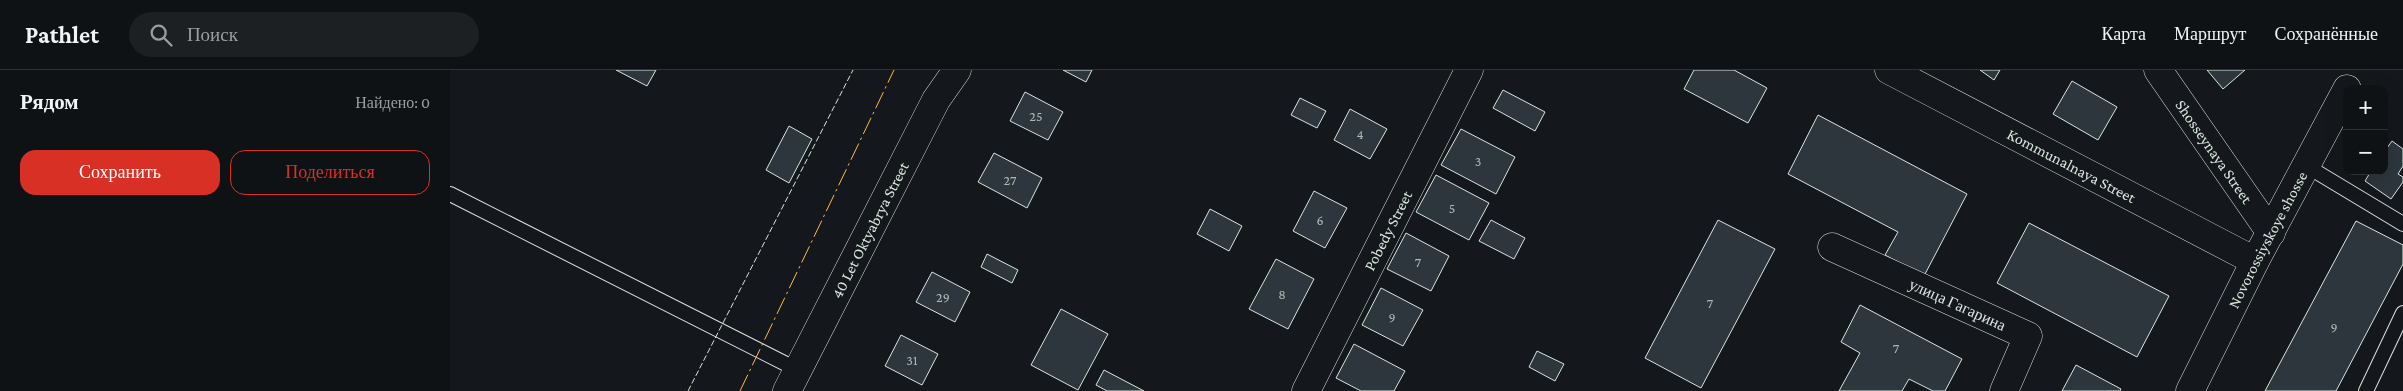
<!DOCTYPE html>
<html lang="ru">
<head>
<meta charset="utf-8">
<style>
	:root { --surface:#0f1215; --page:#1d2022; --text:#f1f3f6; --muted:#9b9ea0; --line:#2f3234; --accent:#d93025 }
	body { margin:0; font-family:"Crimson Pro",serif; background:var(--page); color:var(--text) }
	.controls { position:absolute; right:15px; top:15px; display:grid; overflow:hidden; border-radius:10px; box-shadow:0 5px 20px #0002 }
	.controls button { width:45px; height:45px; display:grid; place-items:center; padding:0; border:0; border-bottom:1px solid var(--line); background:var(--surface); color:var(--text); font:25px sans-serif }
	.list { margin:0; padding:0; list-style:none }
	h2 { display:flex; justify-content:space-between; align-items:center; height:65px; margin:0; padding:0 20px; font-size:21px }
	h2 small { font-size:16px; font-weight:400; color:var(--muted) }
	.actions { display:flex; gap:10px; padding:15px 20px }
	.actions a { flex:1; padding:11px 0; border:1px solid var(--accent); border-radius:15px; text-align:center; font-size:18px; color:var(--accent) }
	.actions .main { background:var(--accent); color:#fff }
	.icon { flex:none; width:28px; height:28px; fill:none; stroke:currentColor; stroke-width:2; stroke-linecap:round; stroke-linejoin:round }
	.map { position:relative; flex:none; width:1953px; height:321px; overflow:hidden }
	header { display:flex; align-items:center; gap:30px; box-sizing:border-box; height:70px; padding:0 25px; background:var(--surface); border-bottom:1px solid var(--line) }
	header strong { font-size:24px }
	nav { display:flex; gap:28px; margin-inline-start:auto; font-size:18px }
	.search { width:350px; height:45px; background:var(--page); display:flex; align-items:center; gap:12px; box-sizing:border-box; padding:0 18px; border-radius:28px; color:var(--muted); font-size:19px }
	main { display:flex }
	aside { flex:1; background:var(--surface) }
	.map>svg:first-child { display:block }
</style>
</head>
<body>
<header>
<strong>Pathlet</strong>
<div class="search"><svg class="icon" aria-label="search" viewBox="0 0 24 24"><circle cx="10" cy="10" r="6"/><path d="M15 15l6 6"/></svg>Поиск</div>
<nav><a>Карта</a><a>Маршрут</a><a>Сохранённые</a></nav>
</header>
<main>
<aside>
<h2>Рядом<small>Найдено: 0</small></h2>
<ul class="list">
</ul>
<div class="actions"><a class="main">Сохранить</a><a>Поделиться</a></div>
</aside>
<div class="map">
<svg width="1953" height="321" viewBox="0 0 1953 321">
	<rect width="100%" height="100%" fill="#14181c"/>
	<path fill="#2c363c" stroke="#d8e6dc" d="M166,0H206L197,16Z
		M613,0H642L636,12Z
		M1244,0H1284L1317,18L1298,53L1234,19Z
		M1530,0H1550L1544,10Z
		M1757,0H1795L1773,19Z
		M1622,11L1667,37L1648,70L1603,44Z
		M1053,20L1095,42L1085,61L1043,38Z
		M575,22L613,42L598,70L560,51Z
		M850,28L876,41L867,58L841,45Z
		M900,39L937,59L920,89L884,70Z
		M1368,45L1517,124L1474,206L1435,185L1448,162L1338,104Z
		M339,56L362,69L339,113L316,100Z
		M1011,59L1065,87L1046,124L991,95Z
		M1942,71L1953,79V96L1948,104L1953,107V112L1941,129L1915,111L1921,101H1934V82Z
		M544,83L592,108L577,138L528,112Z
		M986,105L1039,133L1019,170L966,142Z
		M864,121L897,138L875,178L843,161Z
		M760,139L792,156L779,181L747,164Z
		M1041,150L1075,168L1064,189L1029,171Z
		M1268,150L1325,179L1251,318L1195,288Z
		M1906,151L1953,175V194L1886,321H1815Z
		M1579,153L1719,226L1687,287L1547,213Z
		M956,163L999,186L981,221L937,199Z
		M537,184L568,200L562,213L531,197Z
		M826,189L864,209L838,259L799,239Z
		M482,202L520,222L505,252L466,232Z
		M931,218L973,240L953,276L912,255Z
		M1410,235L1512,289L1495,321H1483L1459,309L1452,321H1389L1410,283L1391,272Z
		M611,239L658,264L628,320L581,295Z
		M451,265L488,284L472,315L435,296Z
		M904,274L955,301L944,321H911L886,308Z
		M1087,281L1114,294L1105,311L1079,297Z
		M1626,295L1671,319L1670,321H1612Z
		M654,300L694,321H657L646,315Z"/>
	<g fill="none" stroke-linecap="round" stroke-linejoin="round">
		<g stroke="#d8e6dc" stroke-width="16">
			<path id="lane" d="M1855,95L1953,154
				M0,124L348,300
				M1916,321L1953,243"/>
		</g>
		<g stroke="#d8e6dc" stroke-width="29">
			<g id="street">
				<path id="s1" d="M1439,0L1805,191"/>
				<path id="s2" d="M1708,0L1821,163"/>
				<path id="s3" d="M1382,177L1578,266L1554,321"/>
				<path id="s4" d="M337,321L486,30L507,0"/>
				<path id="s5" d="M856,321L1019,0"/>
			</g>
		</g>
		<g stroke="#d8e6dc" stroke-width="29">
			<g id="secondary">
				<path id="s6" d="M1740,321L1805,191L1897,19"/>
			</g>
		</g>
		<use href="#lane" stroke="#14181c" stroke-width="14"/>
		<use href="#street" stroke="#14181c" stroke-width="28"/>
		<use href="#secondary" stroke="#14181c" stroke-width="28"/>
		<path stroke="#d8e6dc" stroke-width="1" stroke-dasharray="6 2.5" stroke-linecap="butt" d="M238,321L403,0"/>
		<path stroke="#ffb74d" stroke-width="1" stroke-dasharray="18 4 2.5 4" stroke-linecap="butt" d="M290,321L444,0"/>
	</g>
	<g text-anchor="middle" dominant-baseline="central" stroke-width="4" stroke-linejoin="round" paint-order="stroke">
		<g font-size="14" fill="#adbab4">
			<text x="586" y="46">25</text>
			<text x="910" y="64">4</text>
			<text x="1028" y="91">3</text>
			<text x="560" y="110">27</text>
			<text x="1002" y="138">5</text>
			<text x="870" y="150">6</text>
			<text x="968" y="192">7</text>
			<text x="832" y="224">8</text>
			<text x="493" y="227">29</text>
			<text x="1260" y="233">7</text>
			<text x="942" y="247">9</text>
			<text x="1884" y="257">9</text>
			<text x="1446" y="278">7</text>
			<text x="462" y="290">31</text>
		</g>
		<g font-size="16" fill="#d8e6dc" stroke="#14181c">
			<text stroke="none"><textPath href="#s2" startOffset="99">Shosseynaya Street</textPath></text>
			<text stroke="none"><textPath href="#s1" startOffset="206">Kommunalnaya Street</textPath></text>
			<text stroke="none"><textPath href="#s4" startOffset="181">40 Let Oktyabrya Street</textPath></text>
			<text stroke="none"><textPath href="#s5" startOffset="180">Pobedy Street</textPath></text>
			<text stroke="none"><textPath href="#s6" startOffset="170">Novorossiyskoye shosse</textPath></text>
			<text stroke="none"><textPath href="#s3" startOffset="138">улица Гагарина</textPath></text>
		</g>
	</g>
</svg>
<div class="controls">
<button>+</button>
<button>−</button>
</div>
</div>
</main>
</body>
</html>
